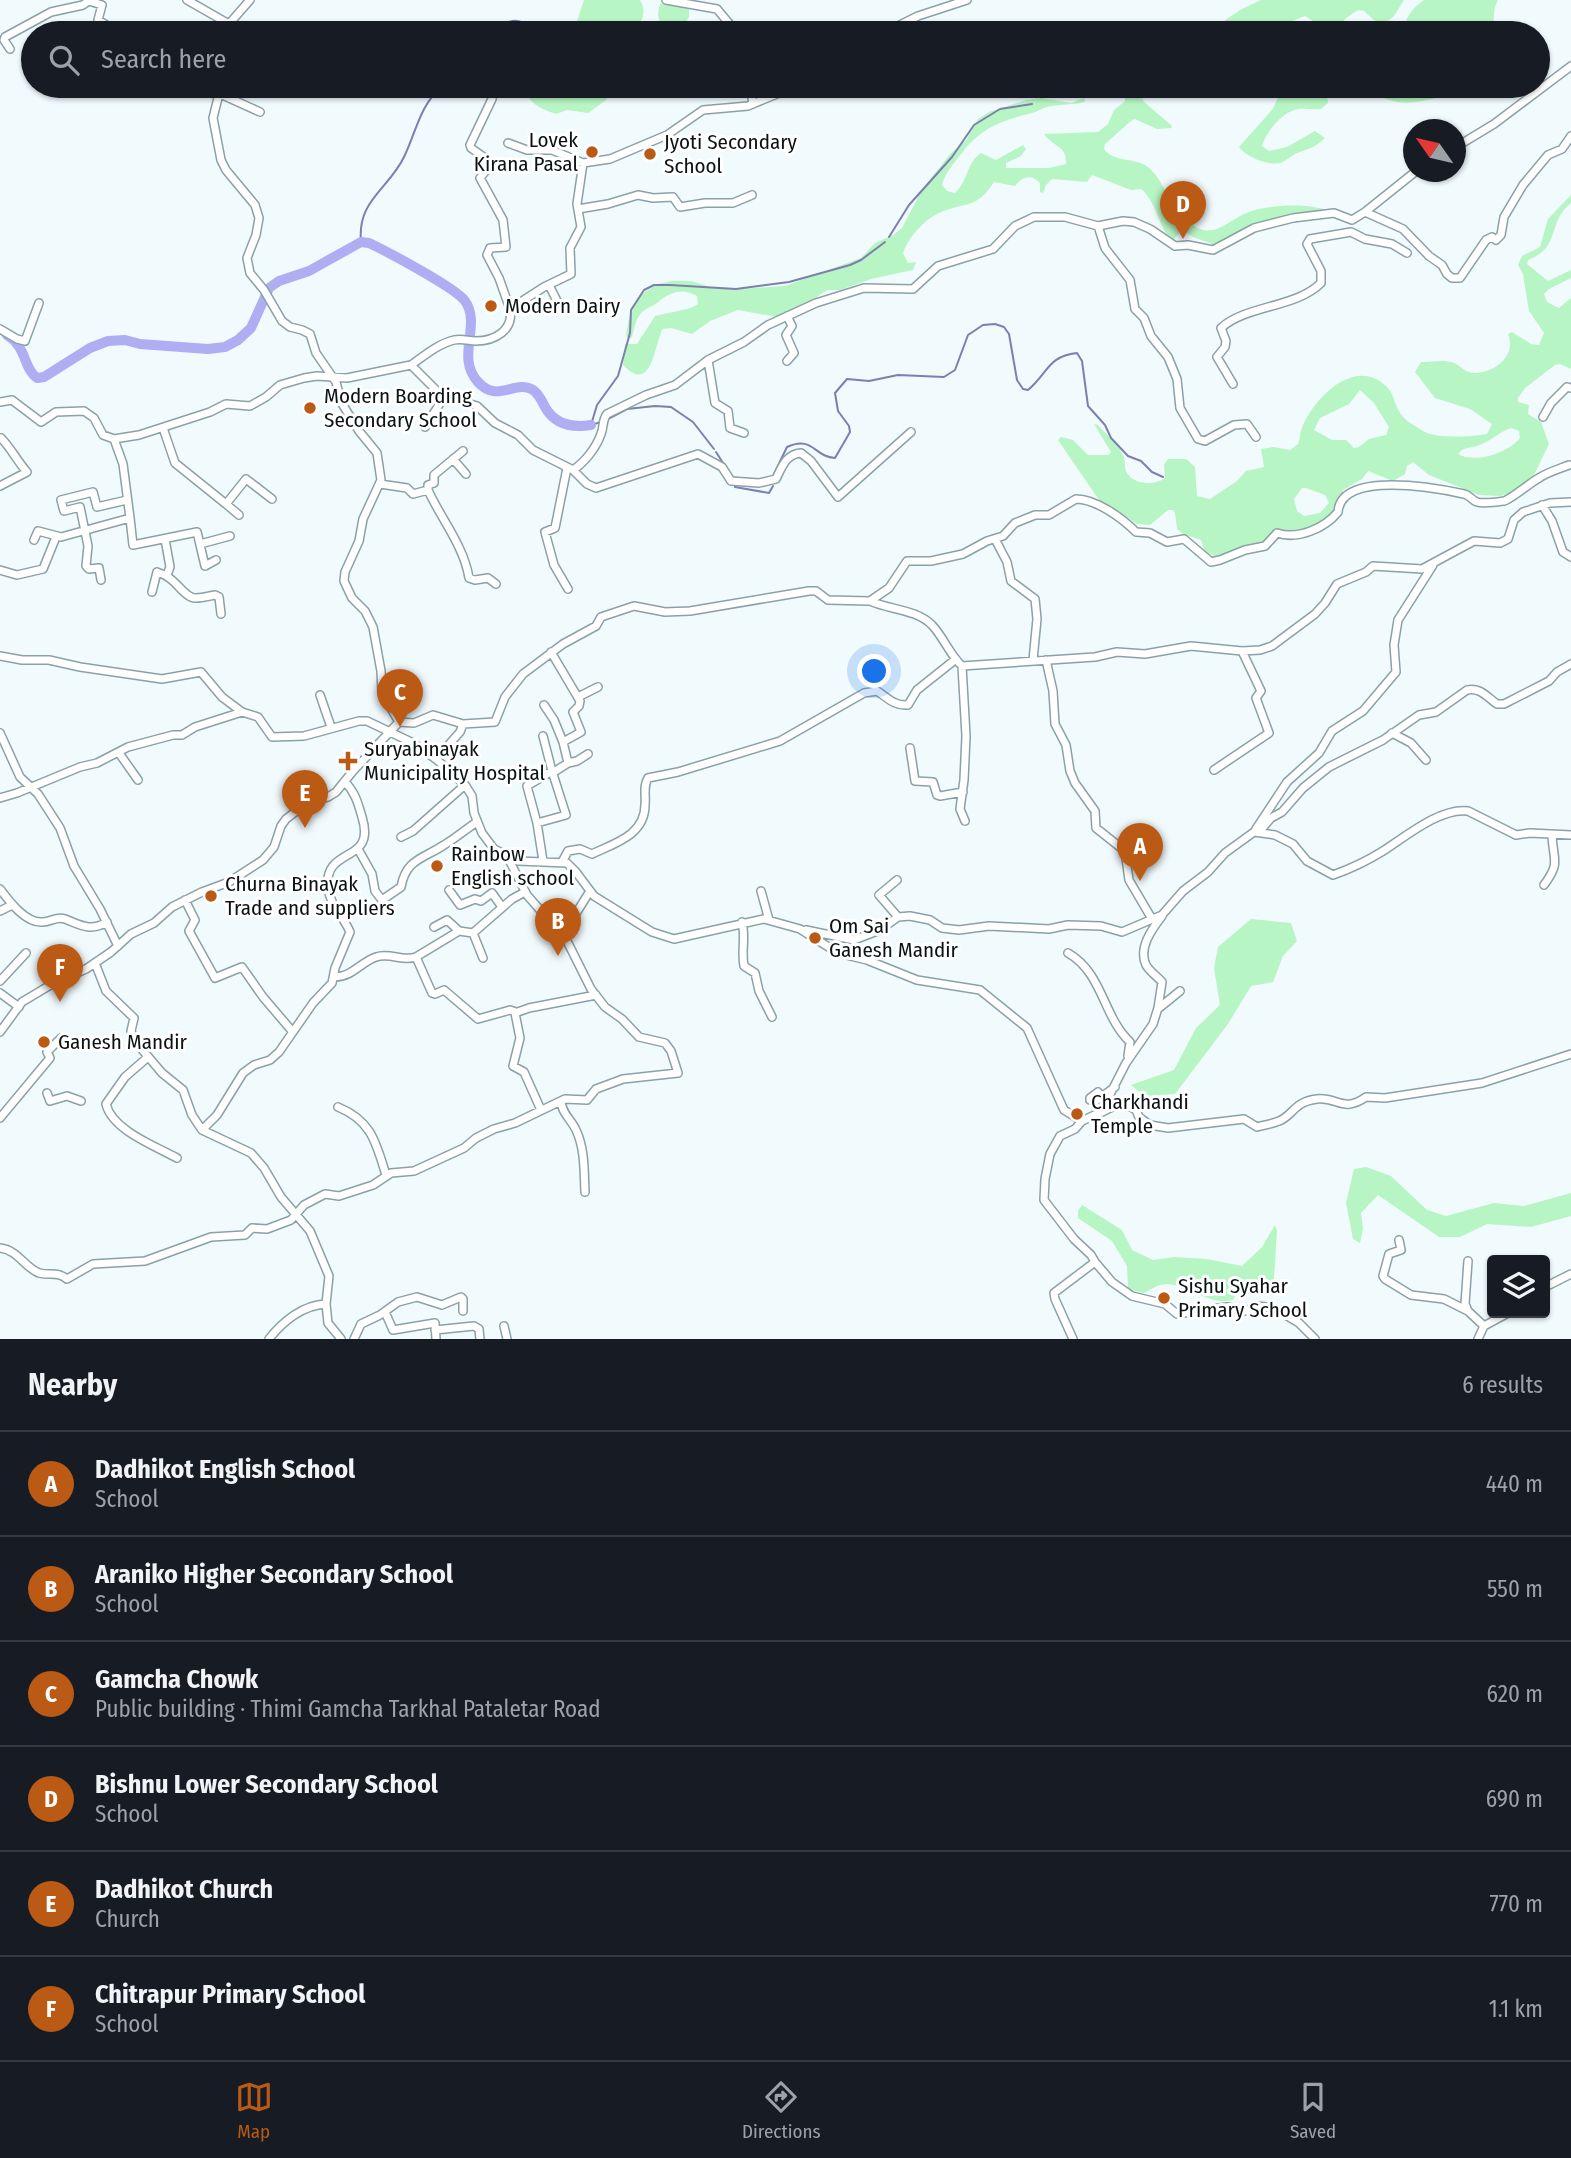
<!DOCTYPE html>
<html lang="en">
<head>
<meta charset="utf-8">
<style>
	:root { --surface:#171b24; --page:#242831; --text:#f1f3f6; --muted:#9ea1a6; --line:#363941; --accent:#ba5a15 }
	body { margin:0; font-family:"Fira Sans Condensed",sans-serif; background:var(--page); color:var(--text) }
	.controls { position:absolute; right:21px; bottom:21px; display:grid; overflow:hidden; border-radius:7px; box-shadow:0 2px 5px #0004 }
	.controls button { width:63px; height:63px; display:grid; place-items:center; padding:0; border:0; border-bottom:2px solid var(--line); background:var(--surface); color:var(--text); font:35px sans-serif }
	.compass { position:absolute; left:1403px; top:119px; width:63px; height:63px; border-radius:50%; background:var(--surface); box-shadow:0 2px 5px #0004; rotate:304deg }
	.you { position:absolute; left:875px; top:672px; width:24px; height:24px; margin:-18px; border:5px solid #fff; border-radius:50%; background:#1a73e8; box-shadow:0 0 0 10px #1a73e833 }
	.badge { display:grid; place-items:center; width:46px; height:46px; border-radius:50%; background:var(--accent); color:#fff; font-size:23px; font-weight:700 }
	.pin { position:absolute; translate:-50% -58px; filter:drop-shadow(0 2px 4px #0008) }
	.pin::after { content:''; position:absolute; top:37px; width:24px; height:21px; background:inherit; clip-path:polygon(0 0,100% 0,50% 100%) }
	.list { margin:0; padding:0; list-style:none }
	h2 { display:flex; justify-content:space-between; align-items:center; height:91px; margin:0; padding:0 28px; font-size:30px }
	h2 small { font-size:23px; font-weight:400; color:var(--muted) }
	.list li { display:grid; grid-template-columns:46px 1fr auto; gap:21px; align-items:center; box-sizing:border-box; height:105px; padding:0 28px; border-top:2px solid var(--line) }
	.list b { display:block; font-size:26px; white-space:nowrap }
	.list p { margin:0; font-size:23px; white-space:nowrap; color:var(--muted) }
	.list em { font-size:23px; font-style:normal; color:var(--muted) }
	.icon { flex:none; width:38px; height:38px; fill:none; stroke:currentColor; stroke-width:2; stroke-linecap:round; stroke-linejoin:round }
	.map { position:relative; flex:none; width:1571px; height:1339px; overflow:hidden }
	.search { position:absolute; background:var(--surface); box-shadow:0 2px 5px #0004; left:21px; right:21px; top:21px; height:77px; display:flex; align-items:center; gap:18px; box-sizing:border-box; padding:0 24px; border-radius:38px; color:var(--muted); font-size:26px }
	.sheet { height:721px; background:var(--surface) }
	nav { display:flex; justify-content:space-around; align-items:center; box-sizing:border-box; height:98px; border-top:2px solid var(--line); background:var(--surface); font-size:19px; color:var(--muted) }
	nav a { display:grid; justify-items:center; gap:4px }
	nav .on { color:var(--accent) }
	.map>svg:first-child { display:block }
</style>
</head>
<body>
<div class="map">
<svg width="1571" height="1339" viewBox="0 0 1571 1339">
	<rect width="100%" height="100%" fill="#f1fafd"/>
	<path fill="#b8f5c4" fill-rule="evenodd" d="M584,0H640C648,13 641,21 634,33H573Z
		M1261,0H1404L1394,16L1387,22L1375,21L1364,11L1359,10C1350,14 1338,23 1337,33H1322L1316,23L1305,16L1262,33H1191L1217,26L1240,10Z
		M1424,0H1498C1491,12 1496,22 1492,33H1404C1404,19 1412,8 1424,0Z
		M664,3L689,9V17L685,23C667,26 653,28 660,4Z
		M528,86H616L606,100L588,113L567,110L556,114C542,109 535,107 526,94Z
		M1125,86H1151L1142,95L1143,101L1171,125L1172,128L1157,129L1135,119L1132,120L1105,144L1104,149C1114,163 1135,157 1148,167C1168,184 1171,217 1200,229C1218,236 1233,217 1249,212C1272,204 1308,203 1330,211L1248,227L1215,245L1193,237L1182,230L1172,241C1158,227 1157,202 1141,189L1131,190L1092,175L1087,182L1052,179L1046,185L1043,193L1040,192V183C1031,173 1022,177 1015,186L994,182C975,211 965,201 939,213C924,220 908,238 903,253L908,263L916,262L913,270L871,279L840,290H827L802,307L777,317L738,310L710,321L692,334L671,328L663,329C655,339 653,397 623,365L625,344H637L655,316L691,308L698,304L697,296C681,287 669,293 657,303C650,308 644,308 639,316C635,322 634,330 632,337L628,339L626,335L631,308L643,293L658,284L672,281H691L717,289H739L785,286L861,258L875,243L893,235L902,228L923,188L951,153L966,140L978,119L989,112L1026,100L1041,98L1071,103L1084,98L1085,102C1072,105 1059,104 1047,107C1042,108 1037,112 1032,113C1003,120 980,128 962,153C954,163 945,173 942,185L947,191L955,193C968,182 966,163 981,153L996,160L1023,145L1026,149L1021,156L1006,163V168H1049L1066,164C1067,145 1053,147 1044,134L1098,132L1108,124L1114,110L1125,101Z
		M1284,86H1314L1327,95L1328,103L1321,109C1312,110 1300,107 1292,111C1279,116 1266,133 1262,146L1269,151L1287,147L1315,131L1325,138C1315,148 1307,149 1295,154C1290,157 1285,161 1280,163C1268,166 1246,157 1239,147L1272,110Z
		M1359,86H1448L1446,94L1443,96C1403,107 1395,105 1359,86Z
		M1571,195V203C1546,223 1562,247 1528,260L1527,264L1548,281L1571,270V278L1549,289L1544,294L1547,302L1559,308L1571,298V369L1560,364L1555,365L1525,388L1518,398V402L1529,405L1528,414L1541,422L1549,444L1532,479L1513,493L1500,496L1479,495L1429,475L1413,462L1407,466L1405,474L1393,481L1368,471L1362,479L1343,490L1342,503L1335,517L1302,532L1282,531L1268,544L1242,551L1217,557L1205,552L1201,540L1183,534L1177,529L1175,513L1173,510H1168L1150,525L1137,524L1130,519L1099,500L1058,440L1061,437L1073,440L1088,455H1109L1111,452L1094,424L1098,425C1106,434 1118,444 1123,455C1126,460 1124,466 1126,471C1132,485 1154,486 1165,478L1164,465L1168,459H1186L1195,467L1197,496L1210,499L1237,481L1246,471L1264,467L1261,449L1273,447L1290,450L1298,444C1300,439 1300,433 1302,428C1313,398 1356,355 1387,387C1394,394 1394,403 1399,411C1403,420 1415,426 1423,431C1436,439 1472,437 1487,434L1492,424L1470,409L1435,398L1415,372L1421,362C1432,362 1444,359 1454,363C1462,367 1466,373 1474,373C1495,373 1517,355 1508,334L1512,332L1531,344L1539,345L1544,333L1529,311L1523,274L1518,265L1522,256L1540,247L1548,219ZM1360,390L1374,403L1389,427L1386,435L1369,439L1359,447L1354,448L1346,440H1332L1314,430L1320,418L1349,404ZM1511,428L1519,431L1520,438C1508,453 1475,464 1458,454C1464,446 1470,449 1479,445C1491,441 1499,432 1511,428ZM1302,488H1306L1325,495L1329,503L1320,513L1304,516L1297,511L1294,499Z
		M1251,919L1291,923L1297,941L1283,956L1273,982L1251,986L1228,1024L1175,1094L1144,1096L1131,1085L1174,1070L1196,1028L1220,1005L1214,968L1218,947Z
		M1366,1167L1391,1176L1427,1210L1446,1216L1494,1203L1524,1206L1571,1193V1216L1531,1227L1487,1224L1460,1237H1439L1378,1195L1361,1213L1363,1229L1360,1243L1353,1239L1346,1203L1354,1169Z
		M1082,1205L1122,1230L1132,1250L1153,1260L1174,1257L1207,1259L1242,1266L1262,1247L1275,1225L1277,1230L1274,1279L1267,1291L1251,1282L1238,1290L1233,1300C1207,1307 1184,1279 1160,1285C1155,1286 1149,1291 1144,1293L1128,1289L1127,1266L1112,1241L1078,1218V1211Z"/>
	<g fill="none" stroke-linecap="round" stroke-linejoin="round">
		<path stroke="#7d7faf" stroke-width="2" d="M492,33C505,21 521,13 531,33
			M889,237L909,205L952,157L974,125L1000,109L1032,104
			M361,242C357,200 388,190 404,157C417,130 419,107 442,86
			M606,420L627,409L655,406L671,407L693,422L714,449
			M601,422L591,425L597,405L618,376L630,333L631,310L644,290L654,285H670L736,289L789,282L850,265L861,260L885,242
			M716,452L732,477L735,478
			M773,476L787,447C813,435 814,457 835,458L850,432L849,426L838,411L835,393L847,379L869,381L898,375L944,377L955,370L968,335L983,325L995,324L1004,327L1009,334L1017,380L1023,389L1028,390C1048,373 1048,356 1077,353L1082,361L1088,406L1105,425L1111,438L1128,456L1141,461L1152,472L1163,477
			M735,485V487L769,493L773,486"/>
		<path stroke="#aeaef2" stroke-width="10" d="M7,335C27,347 23,368 37,378L44,377L90,348L108,341L125,340L140,344L208,349L225,347L238,340L251,328L269,288L279,281L309,271L361,242L369,243C386,251 456,288 465,301C482,325 455,357 478,382C498,404 515,379 533,390C539,394 542,401 545,407C555,425 572,428 591,425"/>
		<g stroke="#8ba1a8" stroke-width="10">
			<path id="minor" d="M187,0L229,24
				M666,0L717,9L737,33
				M89,1L102,5L98,20L113,29L127,32
				M227,33L229,24L250,0
				M884,33L918,16L967,0
				M10,49L4,40L5,37L51,12L83,5L90,0
				M221,86L213,118L221,160L226,170L255,205L259,218L256,235L247,258L250,273L264,290L282,321L290,327L302,330L310,334L316,353L336,382L341,402L359,431L377,453L381,480L363,519L359,541L345,572L344,581L352,598L365,611L373,627L381,671L382,693L399,722
				M284,86L285,87
				M750,86L753,104
				M218,93L260,112
				M492,99L470,145L471,148L488,160V168L480,178L503,220L506,247L490,248L487,255L499,278L510,309
				M508,143L527,150H552L583,163
				M1456,147L1494,124L1571,66
				M578,209L608,204L638,195L653,198L673,197L680,207L705,203H733L752,195
				M1365,212L1403,229L1429,256L1442,265L1447,274L1452,278H1460L1486,240L1492,237L1496,240L1501,235L1504,217L1523,185L1548,155L1562,149L1571,136
				M1098,226L1105,248L1130,280L1135,309L1144,318L1151,336L1168,357L1177,379L1180,408L1198,439L1205,441L1234,425L1247,424L1256,437
				M549,285L561,309
				M0,329L17,339L25,341L39,303
				M708,360L715,403L728,411L730,428L744,433
				M787,361L794,353L786,335L792,326L787,316
				M411,365C425,355 438,344 454,340C462,338 468,341 476,341C495,341 514,330 510,309L544,287L571,274L570,248L581,227L577,204L583,163L610,159L667,135L703,110L748,106L796,86
				M1233,384L1217,357L1225,347L1226,341L1221,328C1246,305 1296,308 1321,283V271L1307,244L1310,239L1351,232L1365,239L1392,244L1407,253
				M0,402L12,400L41,422L56,412L84,411L94,418L103,435L114,439L139,435L210,412L226,404L250,406L266,397L280,385L304,378L317,376L347,378L411,365L441,395L477,406L495,423L518,435L533,450L573,470C585,462 596,448 601,434C604,427 602,420 607,414L646,395L675,385L708,360L744,342L768,325L816,303L864,288L913,289L938,266L993,249L1015,226L1034,217H1065L1098,226L1123,221L1134,222L1150,229L1175,246L1188,245L1213,250L1254,228L1293,218L1334,213L1352,220L1365,212L1415,172
				M1543,417L1551,403L1567,387L1571,388
				M425,427L444,397
				M163,428L175,463L226,504L246,479L272,499
				M453,459L466,474
				M567,468L555,528L545,532L554,565L568,589
				M573,470L587,484L596,488L698,454L722,467L731,481L759,483L776,479C782,467 786,454 801,453L811,461L838,497L911,432
				M380,484L407,488L413,494L428,490V485L434,483V475L463,451
				M0,486L27,472C17,461 11,448 1,438
				M428,490C441,519 464,546 469,578L475,580L488,578L496,584
				M226,504L239,515
				M1542,505L1552,521L1563,552L1571,557
				M130,518L133,545L197,532L205,566L216,560
				M165,539L170,567L167,575
				M995,539L1007,562L1011,581L1035,599L1037,619L1033,660
				M34,540L38,531L61,537L130,518L123,464L114,439
				M200,544L230,536
				M0,570L17,575L43,569L56,537
				M101,580L99,568L89,569L86,566L88,546L80,507L64,511L61,500L93,492L97,507L127,500
				M152,592L157,572C175,577 180,592 191,597C197,600 208,596 215,595L219,597L221,614
				M870,601C890,610 916,609 932,625C944,638 950,655 962,666L1095,657L1117,652L1145,654L1191,646L1242,651L1260,650L1272,646L1315,614L1325,603L1337,584L1366,572L1373,566L1422,569L1474,541L1500,543L1508,539L1514,520L1523,512L1550,503L1571,502
				M551,652L580,701L579,706L573,712L581,732L563,742L568,763L554,772
				M0,656L22,660H49L80,667L162,679L201,672L222,697L242,712L258,717L272,737L304,736L359,721H367L411,742L436,759L465,785L472,796L474,813L482,833L494,849L518,861L567,863L576,872L594,896L652,932L674,939L764,919L800,929L838,953L867,960L917,980L980,990L1027,1028L1064,1110L1082,1121
				M1046,660L1053,691L1055,724L1066,745L1070,771L1075,783L1095,811L1096,828L1125,851L1129,880L1152,919
				M962,666L966,736L964,780L960,809L965,821
				M320,695L331,727
				M578,697L598,687
				M544,705L554,720L563,742
				M399,722L414,723L433,715L463,724L495,722L505,697L523,674L563,644L596,626L601,617L634,606L665,612L690,611L809,591H816L828,600L870,601L889,588L907,561H931L963,554L987,541L1003,536L1015,523L1035,515H1049L1076,499C1096,499 1122,518 1136,532L1150,533L1167,542L1184,539L1211,562L1220,560L1245,550L1265,546L1277,533C1298,540 1325,528 1338,512C1341,470 1437,488 1464,494C1470,495 1471,500 1477,502C1484,504 1497,502 1504,501C1510,500 1531,482 1539,478C1548,472 1559,469 1569,465
				M0,733L20,777L38,794L60,828L74,866L100,909L118,946
				M1392,733L1411,743L1426,760
				M543,736L552,771
				M910,748L915,781L933,782L937,795L940,796L963,792
				M119,753L138,780
				M436,759L460,732L463,724
				M568,763L577,761L588,754
				M1214,770L1269,733L1256,698L1261,691L1242,651
				M0,798L17,793L80,767L97,763L128,747L173,735H182L195,727L242,712
				M537,823L566,815L552,771L527,786L537,823L543,861
				M1256,829L1287,782L1319,753L1332,731L1363,711L1396,672L1394,645L1398,620L1433,565
				M1259,832L1271,818L1282,812L1303,788L1329,767L1383,740L1419,715L1436,712L1467,690C1480,687 1487,697 1497,704H1504L1549,681L1557,672L1571,664
				M401,837L413,831L465,785
				M358,849L372,874L375,891L382,900L401,887C406,859 423,859 444,845C456,838 466,829 477,822
				M562,862L568,851L580,849L592,854C615,843 645,835 645,805C646,795 643,786 648,778L678,772L780,741L864,693L877,691C888,698 894,706 908,705L917,690L956,659
				M897,880L879,895L898,917
				M1544,885C1561,862 1553,861 1552,835
				M0,889C9,901 26,924 43,922C51,922 56,916 65,919C81,925 90,932 107,922
				M449,890L460,905L475,899L481,901L492,893L502,907
				M761,891L769,920
				M185,900L195,920L189,931L215,978L242,967L263,997L292,1031
				M0,911L12,905
				M742,922C746,938 741,951 744,966L755,973L759,991L772,1017
				M434,927L447,920L459,931L473,933L512,899L525,892
				M806,930L854,940L880,930L898,917L910,916L930,920L942,928L959,930L989,926L1049,929L1068,925L1101,926L1122,932L1162,915L1183,891L1208,872L1225,853L1254,832L1275,835L1293,844L1307,861L1333,875C1350,869 1367,861 1383,851C1405,837 1441,807 1468,811L1516,835L1530,833L1571,835
				M459,931L416,957L432,993L435,994L444,990L478,1019L510,1010L516,1012
				M562,931L575,915L590,891
				M473,933L483,958
				M1068,953C1103,973 1103,1017 1130,1042L1128,1056
				M95,963L106,991L134,1018L131,1031L134,1040L162,1073L183,1090L192,1115L202,1130L251,1153L264,1168L281,1197L310,1231L329,1276L326,1304L328,1323L341,1339
				M335,977C352,977 361,962 376,957C390,952 402,962 416,957
				M0,981L26,953
				M0,993L19,1007
				M1159,1008L1180,991
				M0,1032L22,1002L52,984L86,969L111,952L131,934L154,923L172,907L202,892L229,882L263,860L274,847L281,826L286,819L307,803L328,797L336,792L353,771L399,722
				M148,1057L125,1077L106,1104C112,1130 155,1146 177,1158
				M1098,1092L1090,1098V1100L1096,1101L1115,1087
				M47,1093L50,1101L67,1096L81,1101
				M561,1101C562,1114 571,1119 576,1130C585,1149 584,1171 585,1192
				M338,1107C372,1121 376,1143 386,1175
				M541,1110L524,1072L513,1066L520,1038L515,1013L529,1008L596,995
				M1102,1112L1122,1102L1136,1110L1139,1117L1150,1125L1168,1128L1244,1119L1257,1127C1264,1125 1272,1124 1279,1121C1294,1115 1293,1102 1317,1099C1338,1097 1343,1113 1366,1097L1385,1098L1482,1083L1571,1054
				M0,1118L50,1058L47,1052L61,1038
				M202,1130L217,1115L243,1073L254,1065L270,1060L279,1052L313,1003L332,983L335,968L350,932C344,917 330,906 328,888C323,845 377,865 362,817C358,803 355,792 345,782
				M1399,1240L1401,1250L1389,1254L1383,1276L1385,1279L1411,1295L1444,1299L1468,1311
				M0,1248C18,1250 24,1267 39,1273C50,1276 57,1271 67,1279L93,1264L145,1261L211,1237L245,1235L252,1228L267,1229L291,1220L304,1205L325,1194L339,1196L373,1185L391,1173L414,1171L464,1148L476,1138L494,1129L515,1123L565,1099L587,1100L596,1089L623,1079L678,1073L671,1051L665,1043L639,1037L622,1019L605,1007L591,989L562,931L547,918L527,895L507,856
				M1468,1261L1465,1304L1468,1311L1484,1326L1508,1313
				M1095,1262L1112,1282L1132,1296L1165,1304L1177,1314L1227,1307L1245,1311L1257,1306L1266,1307L1274,1308L1299,1323L1315,1339
				M1545,1287L1571,1274
				M385,1312L393,1330L435,1323L436,1339
				M504,1326L507,1339
				M435,1330L474,1326L479,1329L480,1339
				M269,1339C283,1321 303,1305 326,1304
				M354,1339L361,1324L380,1315L398,1302L417,1297L442,1305L461,1297L463,1299V1311
				M1073,1339L1055,1299L1054,1293L1095,1262L1091,1255L1074,1239L1044,1200L1045,1179L1050,1154L1060,1136L1075,1129L1082,1121L1101,1112L1126,1063L1153,1024L1158,1008L1162,982C1157,976 1150,972 1146,965C1138,948 1152,929 1162,916
				M1478,1339L1484,1326"/>
		</g>
		<use href="#minor" stroke="#fff" stroke-width="7"/>
	</g>
	<g fill="#ba5a15" stroke="#fff" stroke-width="2.5">
		<circle cx="592" cy="152" r="7"/>
		<circle cx="650" cy="154" r="7"/>
		<circle cx="491" cy="306" r="7"/>
		<circle cx="310" cy="408" r="7"/>
		<path d="M344.5 750.5h7v7h7v7h-7v7h-7v-7h-7v-7h7z"/>
		<circle cx="437" cy="866" r="7"/>
		<circle cx="211" cy="896" r="7"/>
		<circle cx="815" cy="938" r="7"/>
		<circle cx="44" cy="1042" r="7"/>
		<circle cx="1077" cy="1114" r="7"/>
		<circle cx="1164" cy="1298" r="7"/>
	</g>
	<g text-anchor="middle" dominant-baseline="central" stroke-width="6" stroke-linejoin="round" paint-order="stroke">
		<g font-size="21" fill="#0a1214" stroke="#fff" text-anchor="start">
			<text x="578" y="140" text-anchor="end">Lovek<tspan x="578" dy="24">Kirana Pasal</tspan></text>
			<text x="664" y="142">Jyoti Secondary<tspan x="664" dy="24">School</tspan></text>
			<text x="505" y="306">Modern Dairy</text>
			<text x="324" y="396">Modern Boarding<tspan x="324" dy="24">Secondary School</tspan></text>
			<text x="364" y="749">Suryabinayak<tspan x="364" dy="24">Municipality Hospital</tspan></text>
			<text x="451" y="854">Rainbow<tspan x="451" dy="24">English school</tspan></text>
			<text x="225" y="884">Churna Binayak<tspan x="225" dy="24">Trade and suppliers</tspan></text>
			<text x="829" y="926">Om Sai<tspan x="829" dy="24">Ganesh Mandir</tspan></text>
			<text x="58" y="1042">Ganesh Mandir</text>
			<text x="1091" y="1102">Charkhandi<tspan x="1091" dy="24">Temple</tspan></text>
			<text x="1178" y="1286">Sishu Syahar<tspan x="1178" dy="24">Primary School</tspan></text>
		</g>
	</g>
</svg>
<div class="controls">
<button><svg class="icon" aria-label="layers" viewBox="0 0 24 24"><path d="M12 4l9 5-9 5-9-5zM3 14l9 5 9-5"/></svg></button>
</div>
<svg class="compass" viewBox="-18 -18 36 36"><path d="M0-13l5 13h-10z" fill="#e53935"/><path d="M0 13l5-13h-10z" fill="#9ea1a6"/></svg>
<div class="you"></div>
<div class="pin badge" style="left:1140px;top:881px">A</div>
<div class="pin badge" style="left:558px;top:956px">B</div>
<div class="pin badge" style="left:400px;top:727px">C</div>
<div class="pin badge" style="left:1183px;top:239px">D</div>
<div class="pin badge" style="left:305px;top:828px">E</div>
<div class="pin badge" style="left:60px;top:1002px">F</div>
<div class="search"><svg class="icon" aria-label="search" viewBox="0 0 24 24"><circle cx="10" cy="10" r="6"/><path d="M15 15l6 6"/></svg>Search here</div>
</div>
<section class="sheet">
<h2>Nearby<small>6 results</small></h2>
<ul class="list">
<li><span class="badge">A</span><div><b>Dadhikot English School</b><p>School</p></div><em>440 m</em></li>
<li><span class="badge">B</span><div><b>Araniko Higher Secondary School</b><p>School</p></div><em>550 m</em></li>
<li><span class="badge">C</span><div><b>Gamcha Chowk</b><p>Public building · Thimi Gamcha Tarkhal Pataletar Road</p></div><em>620 m</em></li>
<li><span class="badge">D</span><div><b>Bishnu Lower Secondary School</b><p>School</p></div><em>690 m</em></li>
<li><span class="badge">E</span><div><b>Dadhikot Church</b><p>Church</p></div><em>770 m</em></li>
<li><span class="badge">F</span><div><b>Chitrapur Primary School</b><p>School</p></div><em>1.1 km</em></li>
</ul>
</section>
<nav>
<a class="on"><svg class="icon" aria-label="map" viewBox="0 0 24 24"><path d="M3 6l6-2 6 2 6-2v14l-6 2-6-2-6 2zM9 4v14M15 6v14"/></svg>Map</a>
<a><svg class="icon" aria-label="directions" viewBox="0 0 24 24"><path d="M12 3l9 9-9 9-9-9zM9 14v-3h6M13 9l2 2-2 2"/></svg>Directions</a>
<a><svg class="icon" aria-label="saved" viewBox="0 0 24 24"><path d="M7 4h10v16l-5-4-5 4z"/></svg>Saved</a>
</nav>
</body>
</html>
